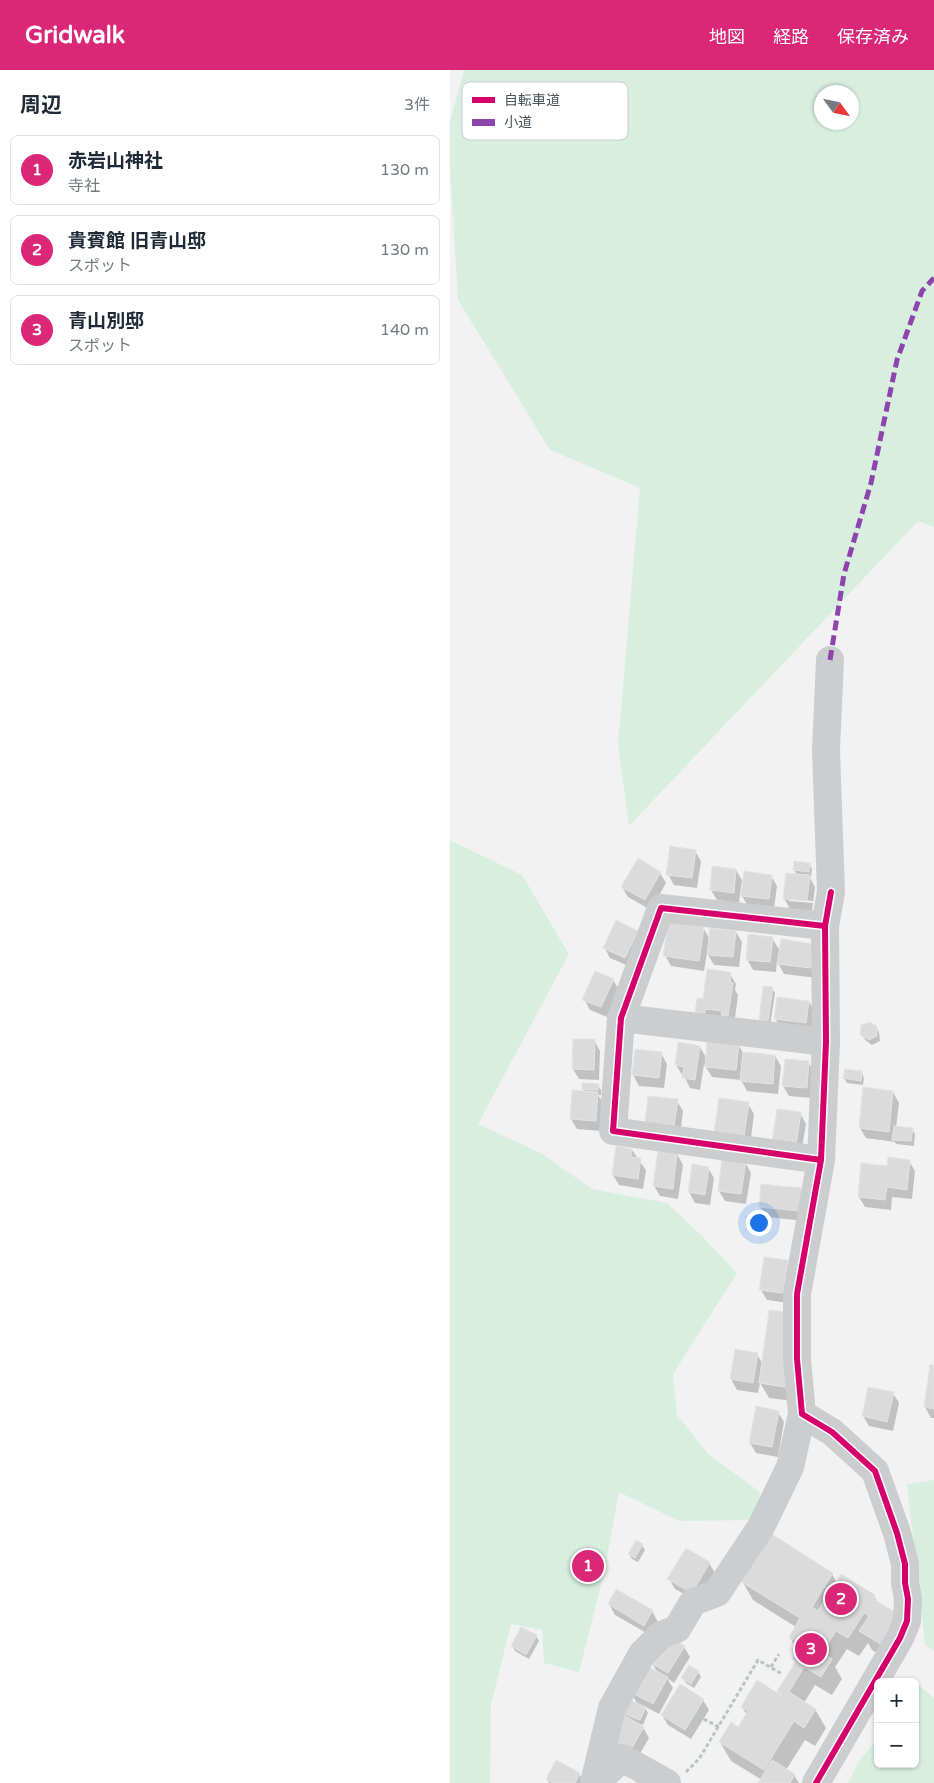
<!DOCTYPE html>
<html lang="ja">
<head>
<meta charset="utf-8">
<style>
	:root { --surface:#fff; --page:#f2f2f3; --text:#1f2937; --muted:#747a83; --line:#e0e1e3; --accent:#db2777 }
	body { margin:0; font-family:"Varela Round","Noto Sans JP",sans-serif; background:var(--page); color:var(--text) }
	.controls { position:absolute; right:15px; bottom:15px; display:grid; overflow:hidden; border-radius:8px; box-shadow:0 1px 4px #0004 }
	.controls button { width:45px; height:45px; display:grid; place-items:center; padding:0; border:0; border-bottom:1px solid var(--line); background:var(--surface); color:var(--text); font:25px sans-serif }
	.compass { position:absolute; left:364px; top:15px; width:45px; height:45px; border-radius:50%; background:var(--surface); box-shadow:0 1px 4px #0004; rotate:123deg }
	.you { position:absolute; left:308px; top:1152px; width:18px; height:18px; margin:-12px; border:4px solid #fff; border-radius:50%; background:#1a73e8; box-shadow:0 0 0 8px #1a73e833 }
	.badge { display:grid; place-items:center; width:32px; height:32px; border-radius:50%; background:var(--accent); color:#fff; font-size:16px; font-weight:700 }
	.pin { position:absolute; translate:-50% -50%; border:2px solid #fff; box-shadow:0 1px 5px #0006 }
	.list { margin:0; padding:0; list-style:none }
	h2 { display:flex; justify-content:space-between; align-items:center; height:65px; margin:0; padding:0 20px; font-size:21px }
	h2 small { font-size:16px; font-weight:400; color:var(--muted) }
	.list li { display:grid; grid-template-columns:32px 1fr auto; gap:15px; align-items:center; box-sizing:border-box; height:70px; margin:0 10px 10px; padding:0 10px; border:1px solid var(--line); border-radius:8px }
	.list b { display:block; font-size:19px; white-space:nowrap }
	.list p { margin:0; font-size:16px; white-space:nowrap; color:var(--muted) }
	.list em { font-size:16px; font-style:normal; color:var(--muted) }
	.map { position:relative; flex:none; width:484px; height:1713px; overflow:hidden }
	header { display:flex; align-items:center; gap:30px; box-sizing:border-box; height:70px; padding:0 25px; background:var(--accent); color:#fff }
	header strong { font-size:24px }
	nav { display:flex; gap:28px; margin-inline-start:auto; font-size:18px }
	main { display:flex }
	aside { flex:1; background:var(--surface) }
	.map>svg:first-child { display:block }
</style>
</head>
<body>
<header>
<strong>Gridwalk</strong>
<nav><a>地図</a><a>経路</a><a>保存済み</a></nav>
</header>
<main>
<aside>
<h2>周辺<small>3件</small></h2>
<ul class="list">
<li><span class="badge">1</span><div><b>赤岩山神社</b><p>寺社</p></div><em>130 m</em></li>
<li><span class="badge">2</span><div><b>貴賓館 旧青山邸</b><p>スポット</p></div><em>130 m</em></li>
<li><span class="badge">3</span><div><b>青山別邸</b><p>スポット</p></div><em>140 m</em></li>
</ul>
</aside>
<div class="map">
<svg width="484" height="1713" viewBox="0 0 484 1713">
	<rect width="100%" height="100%" fill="#f2f2f2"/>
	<path fill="#d8efe0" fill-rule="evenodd" d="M14,0H484V457L468,451L179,756L168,674L190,418L100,380L8,230L0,100V52ZM402,22V52H372V22Z
		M0,770L72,805L119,884L28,1054L91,1083L142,1119L217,1133L251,1165L287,1203L223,1304L227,1345L258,1384L310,1422L308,1450L229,1451L169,1422L155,1499L129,1602L94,1593L92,1560L61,1554L41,1635L40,1713H0Z
		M484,1410V1581L475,1574L457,1414Z
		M470,1616L484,1628V1713H398L409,1691L428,1668V1694H465V1622Z"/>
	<path fill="#0003" fill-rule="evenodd" d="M245,781L251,791L247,818L224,815L218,804Z
		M345,792L359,794L362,799L361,807L359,806L365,817L362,841L340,839L334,828L347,805L344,800ZM339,828L363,831V833L339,831Z
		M286,800L292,810L289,833L267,830L261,820Z
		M210,803L216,813L201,840L178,827L172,817Z
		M321,806L327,816L324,839L298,836L292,826Z
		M253,858L260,869L286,862L292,872L289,897L264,895L257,883L254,901L221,896L215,885Z
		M187,862L193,872L181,897L160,888L154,877Z
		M322,868L330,881L364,875L367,908L334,904L327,891L326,902L303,900L297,889Z
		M280,904L286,914L285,920L288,925L284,956L252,952L246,942L254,930Z
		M163,910L169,920L157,947L140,940L134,929Z
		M322,918L325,923L320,956L313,955L310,950Z
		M359,932L365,942L362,963L331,959L325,948Z
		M426,957L429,962L430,971L422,975L415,970L412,964Z
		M144,970L150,981L149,1010L129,1009L123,999Z
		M288,974L293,983L325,986L331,996L328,1024L297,1021L291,1010L262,1007L254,994L250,1020L240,1018L234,1006L232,1005L226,995L250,977L257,989Z
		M186,980L211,983L217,994L214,1018L189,1016L183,1005Z
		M358,992L364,1002L362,1028L339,1026L333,1016Z
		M412,1003L414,1008L413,1015L397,1013L394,1008Z
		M148,1015L151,1020V1025H148L153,1033L151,1061L127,1059L121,1049L135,1022L133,1019Z
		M443,1022L449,1033L446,1058L462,1059L465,1064L464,1076L446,1074L445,1072L416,1068L410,1058Z
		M270,1029L298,1034L304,1044L300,1076Z
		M227,1031L233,1041L230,1067L202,1063Z
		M350,1043L356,1054L351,1084L323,1071Z
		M182,1080L196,1100L193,1119L169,1115L163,1105Z
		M227,1084L233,1095L228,1129L210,1126L204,1116Z
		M459,1091L465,1101L462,1129L442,1127L441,1140L415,1137L409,1127L438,1098Z
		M295,1092L301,1103L296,1134L275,1131L269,1121Z
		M258,1098L264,1108L260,1135L245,1133L239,1122Z
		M351,1119L355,1151L316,1147L310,1137Z
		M337,1191L343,1202L339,1233L317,1230L311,1220Z
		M320,1242L343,1331L319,1328L310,1313L308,1323L287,1320L281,1309L307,1284L313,1295Z
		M481,1296H484V1348H481L475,1337Z
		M443,1323L449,1333L443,1361L419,1356L413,1346Z
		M328,1342L334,1352L328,1387L306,1383L300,1373Z
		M320,1465L382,1504L387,1513L424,1526L428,1534L443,1593L422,1580L418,1573L409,1586L397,1579L385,1597L392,1609L382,1625L365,1615L354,1633L365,1639L376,1658L365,1676L355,1670L336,1700L344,1705L349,1713H309L312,1710L281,1691L270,1672L289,1658L297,1645L292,1637L332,1627L329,1621L346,1594L344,1589L348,1581L340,1567L346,1557L303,1530L292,1511Z
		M192,1475L195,1480L188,1492L182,1489L179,1484Z
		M259,1493L265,1503L248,1532L225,1519L219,1509Z
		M159,1534L202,1541L208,1552L200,1565L165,1545Z
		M86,1566L89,1571L79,1589L65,1581L62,1576Z
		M234,1577L240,1587L224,1613L217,1608L223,1618L209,1644L194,1636L198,1643L193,1655L188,1653L187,1654L193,1657L199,1668L185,1692L171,1646L188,1635L180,1621L208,1603L201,1592Z
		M248,1602L251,1607L244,1618L236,1613L233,1608Z
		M253,1630L259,1640L241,1669L218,1655L212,1645Z
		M129,1704L135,1713H99L97,1709Z"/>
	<path fill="#dbdbdc" stroke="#e3e4e4" d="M220,776L246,780L242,808L216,805Z
		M188,788L211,802L195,830L171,817Z
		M344,791L360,793L359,802L343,800Z
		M262,796L286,799L284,823L260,820Z
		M294,801L322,805L319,829L291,826Z
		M336,803L360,805L357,831L333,829Z
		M166,850L188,861L175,888L153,878Z
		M219,851L254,857L249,891L213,886Z
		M260,858L286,861L283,887L257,885Z
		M298,864L323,867L320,892L296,890Z
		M331,869L364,874L361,898L327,894Z
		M257,899L281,902L280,912L283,913L278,946L271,945L272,941L255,939V943L245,942L247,928L253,929Z
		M145,901L164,909L151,937L132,930Z
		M313,916L323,917L318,951L309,950Z
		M327,927L359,931L356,953L324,949Z
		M420,952L427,956V966L419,970L410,965L411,955Z
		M123,969H145L144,1000L122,999Z
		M257,970L289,973L286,1000L255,997Z
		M228,972L250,976L245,1010L232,1008L234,997L225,995Z
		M185,979L212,982L209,1008L182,1005Z
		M293,982L325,985L323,1014L290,1011Z
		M335,989L359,991L357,1018L332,1016Z
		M395,999L412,1001L411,1011L393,1008Z
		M132,1013L149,1014L148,1020L132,1019Z
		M413,1017L443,1021L439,1062L409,1058Z
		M122,1020L148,1022L146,1051L120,1049Z
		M198,1026L228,1029L224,1057L195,1053Z
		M269,1028L299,1032L294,1066L264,1062Z
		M327,1039L351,1042L346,1075L322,1071Z
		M444,1056L463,1058L461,1071L442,1070Z
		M166,1076L182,1079L181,1087L191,1088L188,1109L162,1105Z
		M208,1080L227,1083L223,1119L203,1116Z
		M438,1087L460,1090L457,1120L437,1117L435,1130L408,1127L411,1093L437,1096Z
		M272,1088L296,1091L291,1124L268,1121Z
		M242,1094L259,1097L255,1125L238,1122Z
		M311,1114L352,1118L350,1141L309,1137Z
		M314,1187L338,1190L333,1223L309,1220Z
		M319,1240L344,1243L335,1317L309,1313Z
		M285,1279L308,1283L303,1313L280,1309Z
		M480,1295H484V1339L474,1337Z
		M418,1317L444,1322L437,1352L412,1346Z
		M306,1336L329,1341L322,1377L299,1373Z
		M320,1463L383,1503L362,1537L368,1541L391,1504L425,1525L423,1529L450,1545L432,1575L409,1561L419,1546L414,1543L398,1568L386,1561L372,1583L382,1589L371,1607L354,1597L339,1622L366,1639L354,1658L344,1651L314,1700L269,1672L281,1652L288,1657L298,1641L291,1637L307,1610L334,1627L327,1621L346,1591L342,1589L351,1575L339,1567L350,1548L290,1511Z
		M186,1470L193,1474L185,1488L178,1484Z
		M236,1478L260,1492L242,1523L217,1509Z
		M166,1519L203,1540L194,1556L158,1534Z
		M71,1557L87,1565L76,1585L61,1576Z
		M216,1564L235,1576L218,1603L199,1592Z
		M193,1594L218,1607L203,1634L179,1621Z
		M239,1595L249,1601L241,1614L231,1608Z
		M230,1614L254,1629L235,1660L211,1645Z
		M173,1627L196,1637L190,1650L167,1641Z
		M172,1644L194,1657L179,1683L157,1670Z
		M106,1690L130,1703L125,1713H103L96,1709Z
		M322,1690L345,1704L340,1713H308Z"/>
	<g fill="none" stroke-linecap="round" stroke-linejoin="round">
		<path stroke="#bac5c1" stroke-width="3" stroke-dasharray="4 2.5" stroke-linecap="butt" d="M321,1597L329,1584
			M248,1646L269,1657
			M236,1702L249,1689L308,1590L332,1604"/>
		<path stroke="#cbcdcf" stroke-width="28" d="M171,948L376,972
			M371,1090L163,1061L171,948L211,838L375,856
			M144,1713L162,1638L192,1584L211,1565L227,1559L243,1532L267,1523L311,1457L340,1397L352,1344
			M146,1713L172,1688L217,1713
			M366,1713L450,1568L457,1551L458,1529L455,1513V1494L447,1463L425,1401L382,1362L352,1344L347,1289V1224L371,1090L376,972L375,856L381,822L376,680L380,590"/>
		<path stroke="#8e44ad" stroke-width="5" stroke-dasharray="10 5" stroke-linecap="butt" d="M380,590L394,504L421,413L447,290L472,221L484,208"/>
		<g stroke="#fff" stroke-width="9">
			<path id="cycleway" d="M371,1090L163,1061L171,948L211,838L375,856
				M366,1713L450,1568L457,1551L458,1529L455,1513V1494L447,1463L425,1401L382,1362L352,1344L347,1289V1224L371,1090L376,972L375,856L381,822"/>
		</g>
		<use href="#cycleway" stroke="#d6006c" stroke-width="6"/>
	</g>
	<rect x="12" y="12" width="166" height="58" rx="8" fill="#fff" stroke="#c8ccce" stroke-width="1"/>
	<rect x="22" y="27" width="23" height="6" fill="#d6006c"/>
	<rect x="22" y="49" width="23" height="7" fill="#8e44ad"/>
	<g font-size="14" fill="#49545d">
		<text x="54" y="35">自転車道</text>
		<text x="54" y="57">小道</text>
	</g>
</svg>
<div class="controls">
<button>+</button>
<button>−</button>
</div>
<svg class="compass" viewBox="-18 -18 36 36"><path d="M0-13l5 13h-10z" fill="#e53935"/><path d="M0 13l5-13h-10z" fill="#747a83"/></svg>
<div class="you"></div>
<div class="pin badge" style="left:138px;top:1496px">1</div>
<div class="pin badge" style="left:391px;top:1529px">2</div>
<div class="pin badge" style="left:361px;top:1579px">3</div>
</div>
</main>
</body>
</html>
